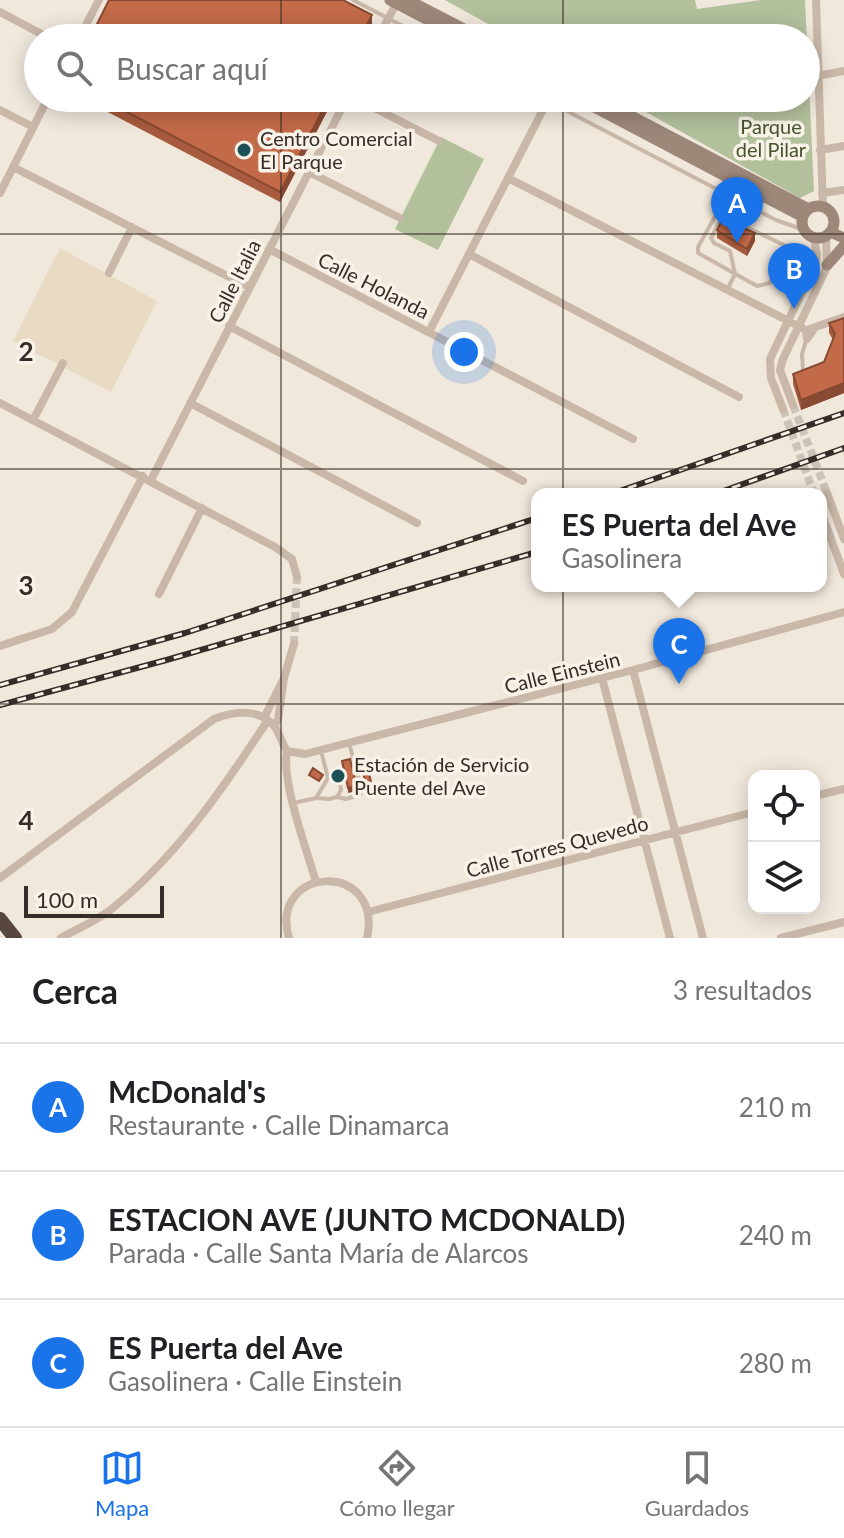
<!DOCTYPE html>
<html lang="es">
<head>
<meta charset="utf-8">
<style>
	:root { --surface:#fff; --page:#f2f2f2; --text:#202124; --muted:#757577; --line:#e0e0e0; --accent:#1a73e8 }
	body { margin:0; font-family:Lato,sans-serif; background:var(--page); color:var(--text) }
	.controls { position:absolute; right:24px; bottom:24px; display:grid; overflow:hidden; border-radius:16px; box-shadow:0 4px 20px #0003 }
	.controls button { width:72px; height:72px; display:grid; place-items:center; padding:0; border:0; border-bottom:2px solid var(--line); background:var(--surface); color:var(--text); font:40px sans-serif }
	.scale { position:absolute; left:24px; bottom:20px; width:140px; box-sizing:border-box; padding-left:8px; border:4px solid #362d28; border-top:0; font-size:22px; line-height:28px; white-space:nowrap; color:#362d28; -webkit-text-stroke:6px #f9f2e8; paint-order:stroke }
	.you { position:absolute; left:464px; top:352px; width:28px; height:28px; margin:-20px; border:6px solid #fff; border-radius:50%; background:#1a73e8; box-shadow:0 0 0 12px #1a73e833 }
	.badge { display:grid; place-items:center; width:52px; height:52px; border-radius:50%; background:var(--accent); color:#fff; font-size:26px; font-weight:700 }
	.pin { position:absolute; translate:-50% -66px; filter:drop-shadow(0 2px 4px #0008) }
	.pin::after { content:''; position:absolute; top:42px; width:28px; height:24px; background:inherit; clip-path:polygon(0 0,100% 0,50% 100%) }
	.popup { position:absolute; left:531px; top:488px; width:296px; height:104px; box-sizing:border-box; display:grid; place-content:center; border-radius:16px; background:var(--surface); filter:drop-shadow(0 2px 6px #0005); font-size:26px; white-space:nowrap; color:var(--muted) }
	.popup b { font-size:30px; color:var(--text) }
	.popup::after { content:''; position:absolute; left:50%; top:100%; margin-left:-16px; border:16px solid transparent; border-top-color:var(--surface) }
	.list { margin:0; padding:0; list-style:none }
	h2 { display:flex; justify-content:space-between; align-items:center; height:104px; margin:0; padding:0 32px; font-size:34px }
	h2 small { font-size:26px; font-weight:400; color:var(--muted) }
	.list li { display:grid; grid-template-columns:52px 1fr auto; gap:24px; align-items:center; box-sizing:border-box; height:128px; padding:0 32px; border-top:2px solid var(--line) }
	.list b { display:block; font-size:30px; white-space:nowrap }
	.list p { margin:0; font-size:26px; white-space:nowrap; color:var(--muted) }
	.list em { font-size:26px; font-style:normal; color:var(--muted) }
	.icon { flex:none; width:44px; height:44px; fill:none; stroke:currentColor; stroke-width:2; stroke-linecap:round; stroke-linejoin:round }
	.map { position:relative; flex:none; width:844px; height:938px; overflow:hidden }
	.search { position:absolute; background:var(--surface); box-shadow:0 4px 20px #0003; left:24px; right:24px; top:24px; height:88px; display:flex; align-items:center; gap:20px; box-sizing:border-box; padding:0 28px; border-radius:44px; color:var(--muted); font-size:30px }
	.sheet { height:488px; background:var(--surface) }
	nav { display:flex; justify-content:space-around; align-items:center; box-sizing:border-box; height:112px; border-top:2px solid var(--line); background:var(--surface); font-size:22px; color:var(--muted) }
	nav a { display:grid; justify-items:center; gap:4px }
	nav .on { color:var(--accent) }
	.map>svg:first-child { display:block }
</style>
</head>
<body>
<div class="map">
<svg width="844" height="938" viewBox="0 0 844 938">
	<rect width="100%" height="100%" fill="#f1e8dc"/>
	<path fill="#b3c09c" d="M445,0H695L697,9L761,0H805L814,191L800,198L621,98H806V38H513Z
		M441,137L484,159L438,250L395,229Z"/>
	<path fill="#e9dac3" d="M60,248L157,301L111,392L13,341Z"/>
	<g fill="none" stroke-linecap="round" stroke-linejoin="round">
		<path stroke="#ccc3b8" stroke-width="8" stroke-dasharray="8 4" stroke-linecap="butt" d="M793,405L827,493
			M783,409L814,494
			M294,644L297,577"/>
		<path stroke="#c9b8a8" stroke-width="4" d="M353,0L426,38
			M542,98L776,220L804,230
			M717,213L784,245L785,254L770,283L757,286L698,253V247Z
			M724,221L719,223L711,238L714,243L730,251L735,274L728,288
			M803,370L802,354L806,341
			M337,797L346,799L360,795L362,791L349,743
			M316,798L329,799L337,797L341,790L338,775L329,778
			M294,803L316,798L328,778L321,751"/>
		<path stroke="#c9b8a8" stroke-width="8" d="M816,0L823,207
			M0,12L49,38
			M79,38L99,0
			M378,38L398,0
			M817,76L844,71
			M355,98L439,141
			M0,110L33,127
			M820,150L844,146
			M13,167L249,287
			M309,172L400,218
			M508,178L806,330L807,339L814,329
			M0,193L48,98
			M822,193L844,190
			M269,249L633,439
			M469,254L739,397
			M109,273L132,227
			M229,326L523,481
			M810,329L844,317
			M429,332L549,98
			M0,403L275,547L292,559L297,577
			M190,403L417,523
			M793,405L780,370L783,359L827,267L826,236
			M783,409L771,378L770,359L816,262L817,253L814,238
			M33,420L63,363
			M151,480L347,98
			M827,493L844,539
			M821,512L844,574
			M159,594L202,508
			M0,646L52,629L72,612L143,476
			M633,670L703,938
			M284,678L294,644
			M602,678L670,938
			M264,718L284,678L278,720L274,726
			M287,751L305,754L633,670L844,612
			M287,751C281,782 307,850 316,882
			M814,796L844,789
			M0,878L214,719C234,711 260,708 275,727C280,735 282,743 287,751
			M368,912L754,812
			M61,938C78,928 99,920 114,907C178,855 224,787 268,720
			M289,938C268,865 384,860 367,938
			M781,938L844,922"/>
		<path stroke="#9d8779" stroke-width="11" d="M390,0L463,38
			M408,0L481,38
			M577,98L803,217
			M597,98L809,209
			M802 222a16 16 0 1 1 32 0a16 16 0 1 1-32 0Z
			M830,232L844,238
			M827,265L844,246"/>
		<path stroke="#57473f" stroke-width="14" d="M0,919L15,938"/>
		<g stroke="#362d28" stroke-width="6">
			<path id="rail" d="M611,494L844,413
				M715,494L844,448
				M0,685L185,633L537,518
				M0,705L170,659L537,552"/>
		</g>
		<use href="#rail" stroke="#f9f2e8" stroke-width="3" stroke-dasharray="9" stroke-linecap="butt"/>
	</g>
	<path fill="#a85b3e" d="M81,98H334L280,202Z
		M717,230L755,241L747,256L717,238Z
		M844,318V393L801,410L793,384V374L824,362L833,340L829,333V323Z"/>
	<path fill="#884a32" d="M372,15V25L365,38H360Z
		M329,98H334L280,202V192Z
		M755,233V241L747,256V249Z
		M844,383V393L801,410V400Z
		M357,786V791L348,793V788Z"/>
	<path fill="#c36a48" stroke="#884a32" stroke-width="2" d="M109,0H343L372,15L360,38H90Z
		M100,98H329L280,192Z
		M723,219L755,233L747,249L717,230Z
		M844,318V383L801,400L793,374L824,362L835,334L829,323Z
		M365,758L372,786L367,787L359,759Z
		M350,759L357,786L348,788L342,761Z
		M313,768L323,775L319,781L309,775Z"/>
	<path fill="none" stroke="#362d28" stroke-width="2" stroke-opacity="0.55" d="M281,0V38M563,0V38M281,98V938M563,98V938M0,234H844M0,469H844M0,704H844"/>
	<g fill="#1e5157" stroke="#f9f2e8" stroke-width="3">
		<circle cx="244" cy="150" r="8"/>
		<circle cx="338" cy="776" r="8"/>
	</g>
	<g text-anchor="middle" dominant-baseline="central" stroke-width="7" stroke-linejoin="round" paint-order="stroke">
		<g font-size="20" fill="#44542c" stroke="#f9f2e8">
			<text x="771" y="126">Parque<tspan x="771" dy="23">del Pilar</tspan></text>
		</g>
		<g font-size="20" fill="#362d28" stroke="#f9f2e8" text-anchor="start">
			<text x="260" y="138">Centro Comercial<tspan x="260" dy="23">El Parque</tspan></text>
			<text x="354" y="764">Estación de Servicio<tspan x="354" dy="23">Puente del Ave</tspan></text>
		</g>
		<g font-size="20" fill="#362d28" stroke="#f9f2e8">
			<text transform="translate(234 281) rotate(-63)">Calle Italia</text>
			<text transform="translate(374 285) rotate(27)">Calle Holanda</text>
			<text transform="translate(562 672) rotate(-14)">Calle Einstein</text>
			<text transform="translate(557 846) rotate(-15)">Calle Torres Quevedo</text>
		</g>
	</g>
	<g font-size="26" text-anchor="middle" font-weight="bold" fill="#362d28" stroke="#f9f2e8" stroke-width="7" stroke-linejoin="round" paint-order="stroke">
		<text x="26" y="361">2</text>
		<text x="26" y="595">3</text>
		<text x="26" y="830">4</text>
	</g>
</svg>
<div class="controls">
<button><svg class="icon" aria-label="locate" viewBox="0 0 24 24"><circle cx="12" cy="12" r="6"/><path d="M12 2v4M12 18v4M2 12h4M18 12h4"/></svg></button>
<button><svg class="icon" aria-label="layers" viewBox="0 0 24 24"><path d="M12 4l9 5-9 5-9-5zM3 14l9 5 9-5"/></svg></button>
</div>
<div class="scale">100 m</div>
<div class="you"></div>
<div class="pin badge" style="left:737px;top:243px">A</div>
<div class="pin badge" style="left:794px;top:309px">B</div>
<div class="pin badge" style="left:679px;top:684px">C</div>
<div class="popup"><b>ES Puerta del Ave</b>Gasolinera</div>
<div class="search"><svg class="icon" aria-label="search" viewBox="0 0 24 24"><circle cx="10" cy="10" r="6"/><path d="M15 15l6 6"/></svg>Buscar aquí</div>
</div>
<section class="sheet">
<h2>Cerca<small>3 resultados</small></h2>
<ul class="list">
<li><span class="badge">A</span><div><b>McDonald's</b><p>Restaurante · Calle Dinamarca</p></div><em>210 m</em></li>
<li><span class="badge">B</span><div><b>ESTACION AVE (JUNTO MCDONALD)</b><p>Parada · Calle Santa María de Alarcos</p></div><em>240 m</em></li>
<li><span class="badge">C</span><div><b>ES Puerta del Ave</b><p>Gasolinera · Calle Einstein</p></div><em>280 m</em></li>
</ul>
</section>
<nav>
<a class="on"><svg class="icon" aria-label="map" viewBox="0 0 24 24"><path d="M3 6l6-2 6 2 6-2v14l-6 2-6-2-6 2zM9 4v14M15 6v14"/></svg>Mapa</a>
<a><svg class="icon" aria-label="directions" viewBox="0 0 24 24"><path d="M12 3l9 9-9 9-9-9zM9 14v-3h6M13 9l2 2-2 2"/></svg>Cómo llegar</a>
<a><svg class="icon" aria-label="saved" viewBox="0 0 24 24"><path d="M7 4h10v16l-5-4-5 4z"/></svg>Guardados</a>
</nav>
</body>
</html>
